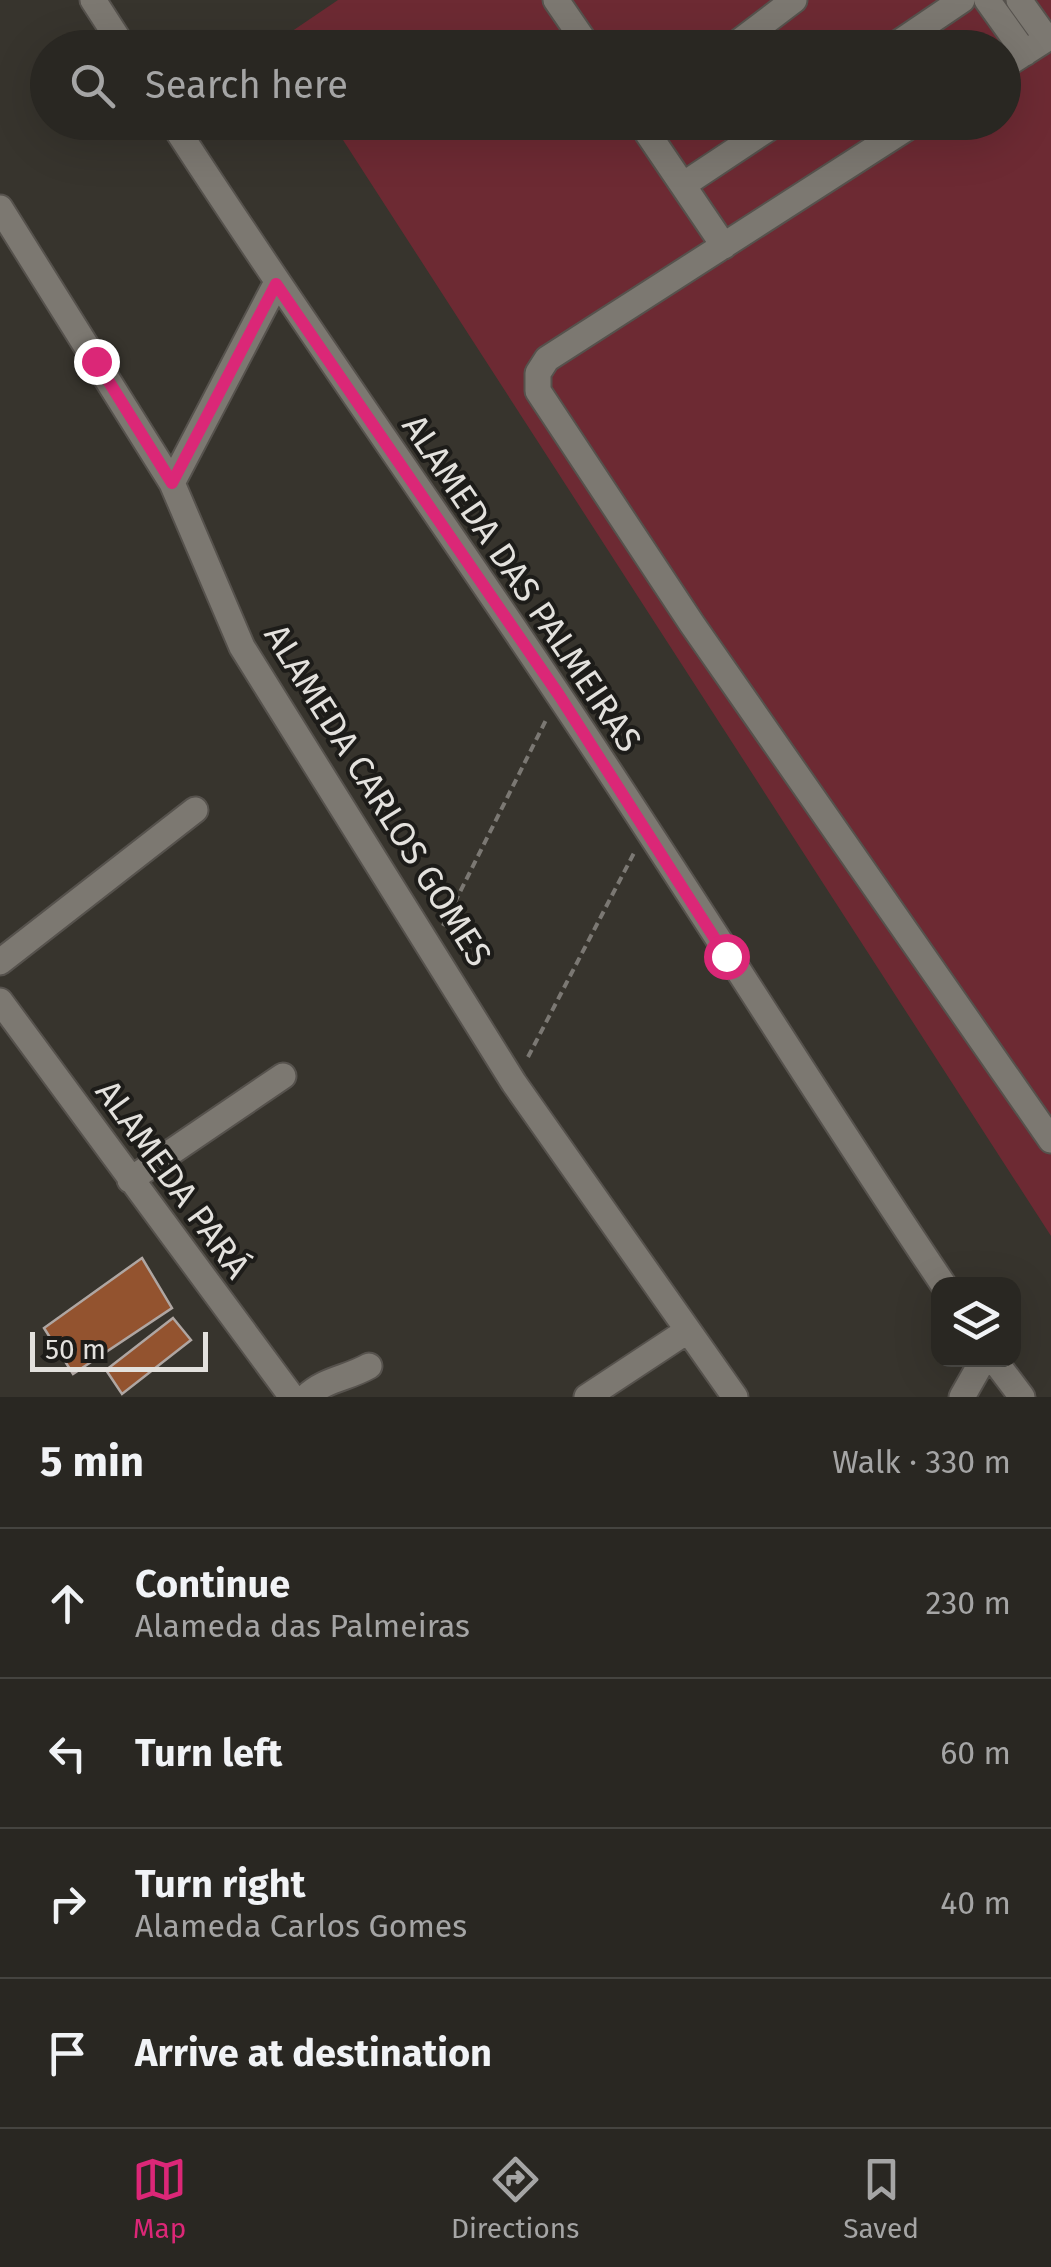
<!DOCTYPE html>
<html lang="en">
<head>
<meta charset="utf-8">
<style>
	:root { --surface:#292722; --page:#35332f; --text:#f1f3f6; --muted:#a5a5a5; --line:#454440; --accent:#db2777 }
	body { margin:0; font-family:"Fira Sans",sans-serif; background:var(--page); color:var(--text) }
	.controls { position:absolute; right:30px; bottom:30px; display:grid; overflow:hidden; border-radius:20px; box-shadow:0 10px 40px #0002 }
	.controls button { width:90px; height:90px; display:grid; place-items:center; padding:0; border:0; border-bottom:2px solid var(--line); background:var(--surface); color:var(--text); font:50px sans-serif }
	.scale { position:absolute; left:30px; bottom:25px; width:178px; box-sizing:border-box; padding-left:10px; border:5px solid #e3e1dd; border-top:0; font-size:28px; line-height:35px; white-space:nowrap; color:#e3e1dd; -webkit-text-stroke:8px #1d1c19; paint-order:stroke }
	.stop { position:absolute; width:30px; height:30px; margin:-22px; border:8px solid #db2777; border-radius:50%; background:#fff }
	.stop.end { background:#db2777; border-color:#fff; box-shadow:0 2px 10px #0008 }
	.list { margin:0; padding:0; list-style:none }
	h2 { display:flex; justify-content:space-between; align-items:center; height:130px; margin:0; padding:0 40px; font-size:42px }
	h2 small { font-size:32px; font-weight:400; color:var(--muted) }
	.list li { display:grid; grid-template-columns:65px 1fr auto; gap:30px; align-items:center; box-sizing:border-box; height:150px; padding:0 40px; border-top:2px solid var(--line) }
	.list b { display:block; font-size:38px; white-space:nowrap }
	.list p { margin:0; font-size:32px; white-space:nowrap; color:var(--muted) }
	.list em { font-size:32px; font-style:normal; color:var(--muted) }
	.icon { flex:none; width:55px; height:55px; fill:none; stroke:currentColor; stroke-width:2; stroke-linecap:round; stroke-linejoin:round }
	.map { position:relative; flex:none; width:1051px; height:1397px; overflow:hidden }
	.search { position:absolute; background:var(--surface); box-shadow:0 10px 40px #0002; left:30px; right:30px; top:30px; height:110px; display:flex; align-items:center; gap:25px; box-sizing:border-box; padding:0 35px; border-radius:55px; color:var(--muted); font-size:38px }
	.sheet { height:730px; background:var(--surface) }
	nav { display:flex; justify-content:space-around; align-items:center; box-sizing:border-box; height:140px; border-top:2px solid var(--line); background:var(--surface); font-size:28px; color:var(--muted) }
	nav a { display:grid; justify-items:center; gap:5px }
	nav .on { color:var(--accent) }
	.map>svg:first-child { display:block }
</style>
</head>
<body>
<div class="map">
<svg width="1051" height="1397" viewBox="0 0 1051 1397">
	<rect width="100%" height="100%" fill="#37342d"/>
	<path fill="#6d2a33" d="M338,0H1051V1236L332,123L1004,122V48H283L279,40Z"/>
	<path fill="#93532f" stroke="#afa6a2" stroke-width="2.5" d="M142,1258L172,1308L73,1374L44,1328Z
		M173,1318L191,1340L122,1394L106,1370Z"/>
	<g fill="none" stroke-linecap="round" stroke-linejoin="round">
		<g stroke="#56524d" stroke-width="29">
			<path id="minor" d="M93,0L124,48
				M556,0L589,48
				M987,0L1025,53
				M1019,0L1047,39
				M731,48L794,0
				M891,48L962,0
				M1004,66L1051,36
				M172,122C297,316 431,503 558,694C689,889 812,1089 943,1284
				M640,122L724,246
				M916,122L547,359L538,373V391L692,624L1051,1140
				M683,185L778,122
				M0,208L172,483L242,647L514,1083L735,1397
				M172,483L276,284
				M0,962L195,810
				M0,1001L292,1397
				M130,1180L283,1076
				M994,1360L1022,1397
				M306,1397C325,1379 346,1379 369,1366
				M587,1397L687,1331
				M962,1397L983,1360"/>
		</g>
		<path stroke="#7b7873" stroke-width="4" stroke-dasharray="8 5" stroke-linecap="butt" d="M443,926L546,720
			M528,1057L634,853"/>
		<use href="#minor" stroke="#7c7871" stroke-width="25"/>
	</g>
	<g fill="none" stroke-linecap="round" stroke-linejoin="round">
		<path stroke="#db2777" stroke-width="12" d="M96,361L172,483L276,284L559,695L726,956"/>
	</g>
	<g text-anchor="middle" dominant-baseline="central" stroke-width="8" stroke-linejoin="round" paint-order="stroke">
		<g font-size="35" fill="#e3e1dd" stroke="#1d1c19">
			<text transform="translate(522 583) rotate(56)">ALAMEDA DAS PALMEIRAS</text>
			<text transform="translate(378 795) rotate(58)">ALAMEDA CARLOS GOMES</text>
			<text transform="translate(173 1179) rotate(54)">ALAMEDA PARÁ</text>
		</g>
	</g>
</svg>
<div class="controls">
<button><svg class="icon" aria-label="layers" viewBox="0 0 24 24"><path d="M12 4l9 5-9 5-9-5zM3 14l9 5 9-5"/></svg></button>
</div>
<div class="scale">50 m</div>
<div class="stop" style="left:726px;top:956px"></div>
<div class="stop end" style="left:96px;top:361px"></div>
<div class="search"><svg class="icon" aria-label="search" viewBox="0 0 24 24"><circle cx="10" cy="10" r="6"/><path d="M15 15l6 6"/></svg>Search here</div>
</div>
<section class="sheet">
<h2>5 min<small>Walk · 330 m</small></h2>
<ul class="list">
<li><svg class="icon" aria-label="ahead" viewBox="0 0 24 24"><path d="M12 20V5M6 11l6-6 6 6"/></svg><div><b>Continue</b><p>Alameda das Palmeiras</p></div><em>230 m</em></li>
<li><svg class="icon" aria-label="left" viewBox="0 0 24 24"><path d="M17 20v-9H6M10 6l-5 5 5 5"/></svg><div><b>Turn left</b></div><em>60 m</em></li>
<li><svg class="icon" aria-label="right" viewBox="0 0 24 24"><path d="M7 20v-9h11M14 6l5 5-5 5"/></svg><div><b>Turn right</b><p>Alameda Carlos Gomes</p></div><em>40 m</em></li>
<li><svg class="icon" aria-label="arrive" viewBox="0 0 24 24"><path d="M6 21V4h12l-3 4 3 4H6"/></svg><div><b>Arrive at destination</b></div></li>
</ul>
</section>
<nav>
<a class="on"><svg class="icon" aria-label="map" viewBox="0 0 24 24"><path d="M3 6l6-2 6 2 6-2v14l-6 2-6-2-6 2zM9 4v14M15 6v14"/></svg>Map</a>
<a><svg class="icon" aria-label="directions" viewBox="0 0 24 24"><path d="M12 3l9 9-9 9-9-9zM9 14v-3h6M13 9l2 2-2 2"/></svg>Directions</a>
<a><svg class="icon" aria-label="saved" viewBox="0 0 24 24"><path d="M7 4h10v16l-5-4-5 4z"/></svg>Saved</a>
</nav>
</body>
</html>
